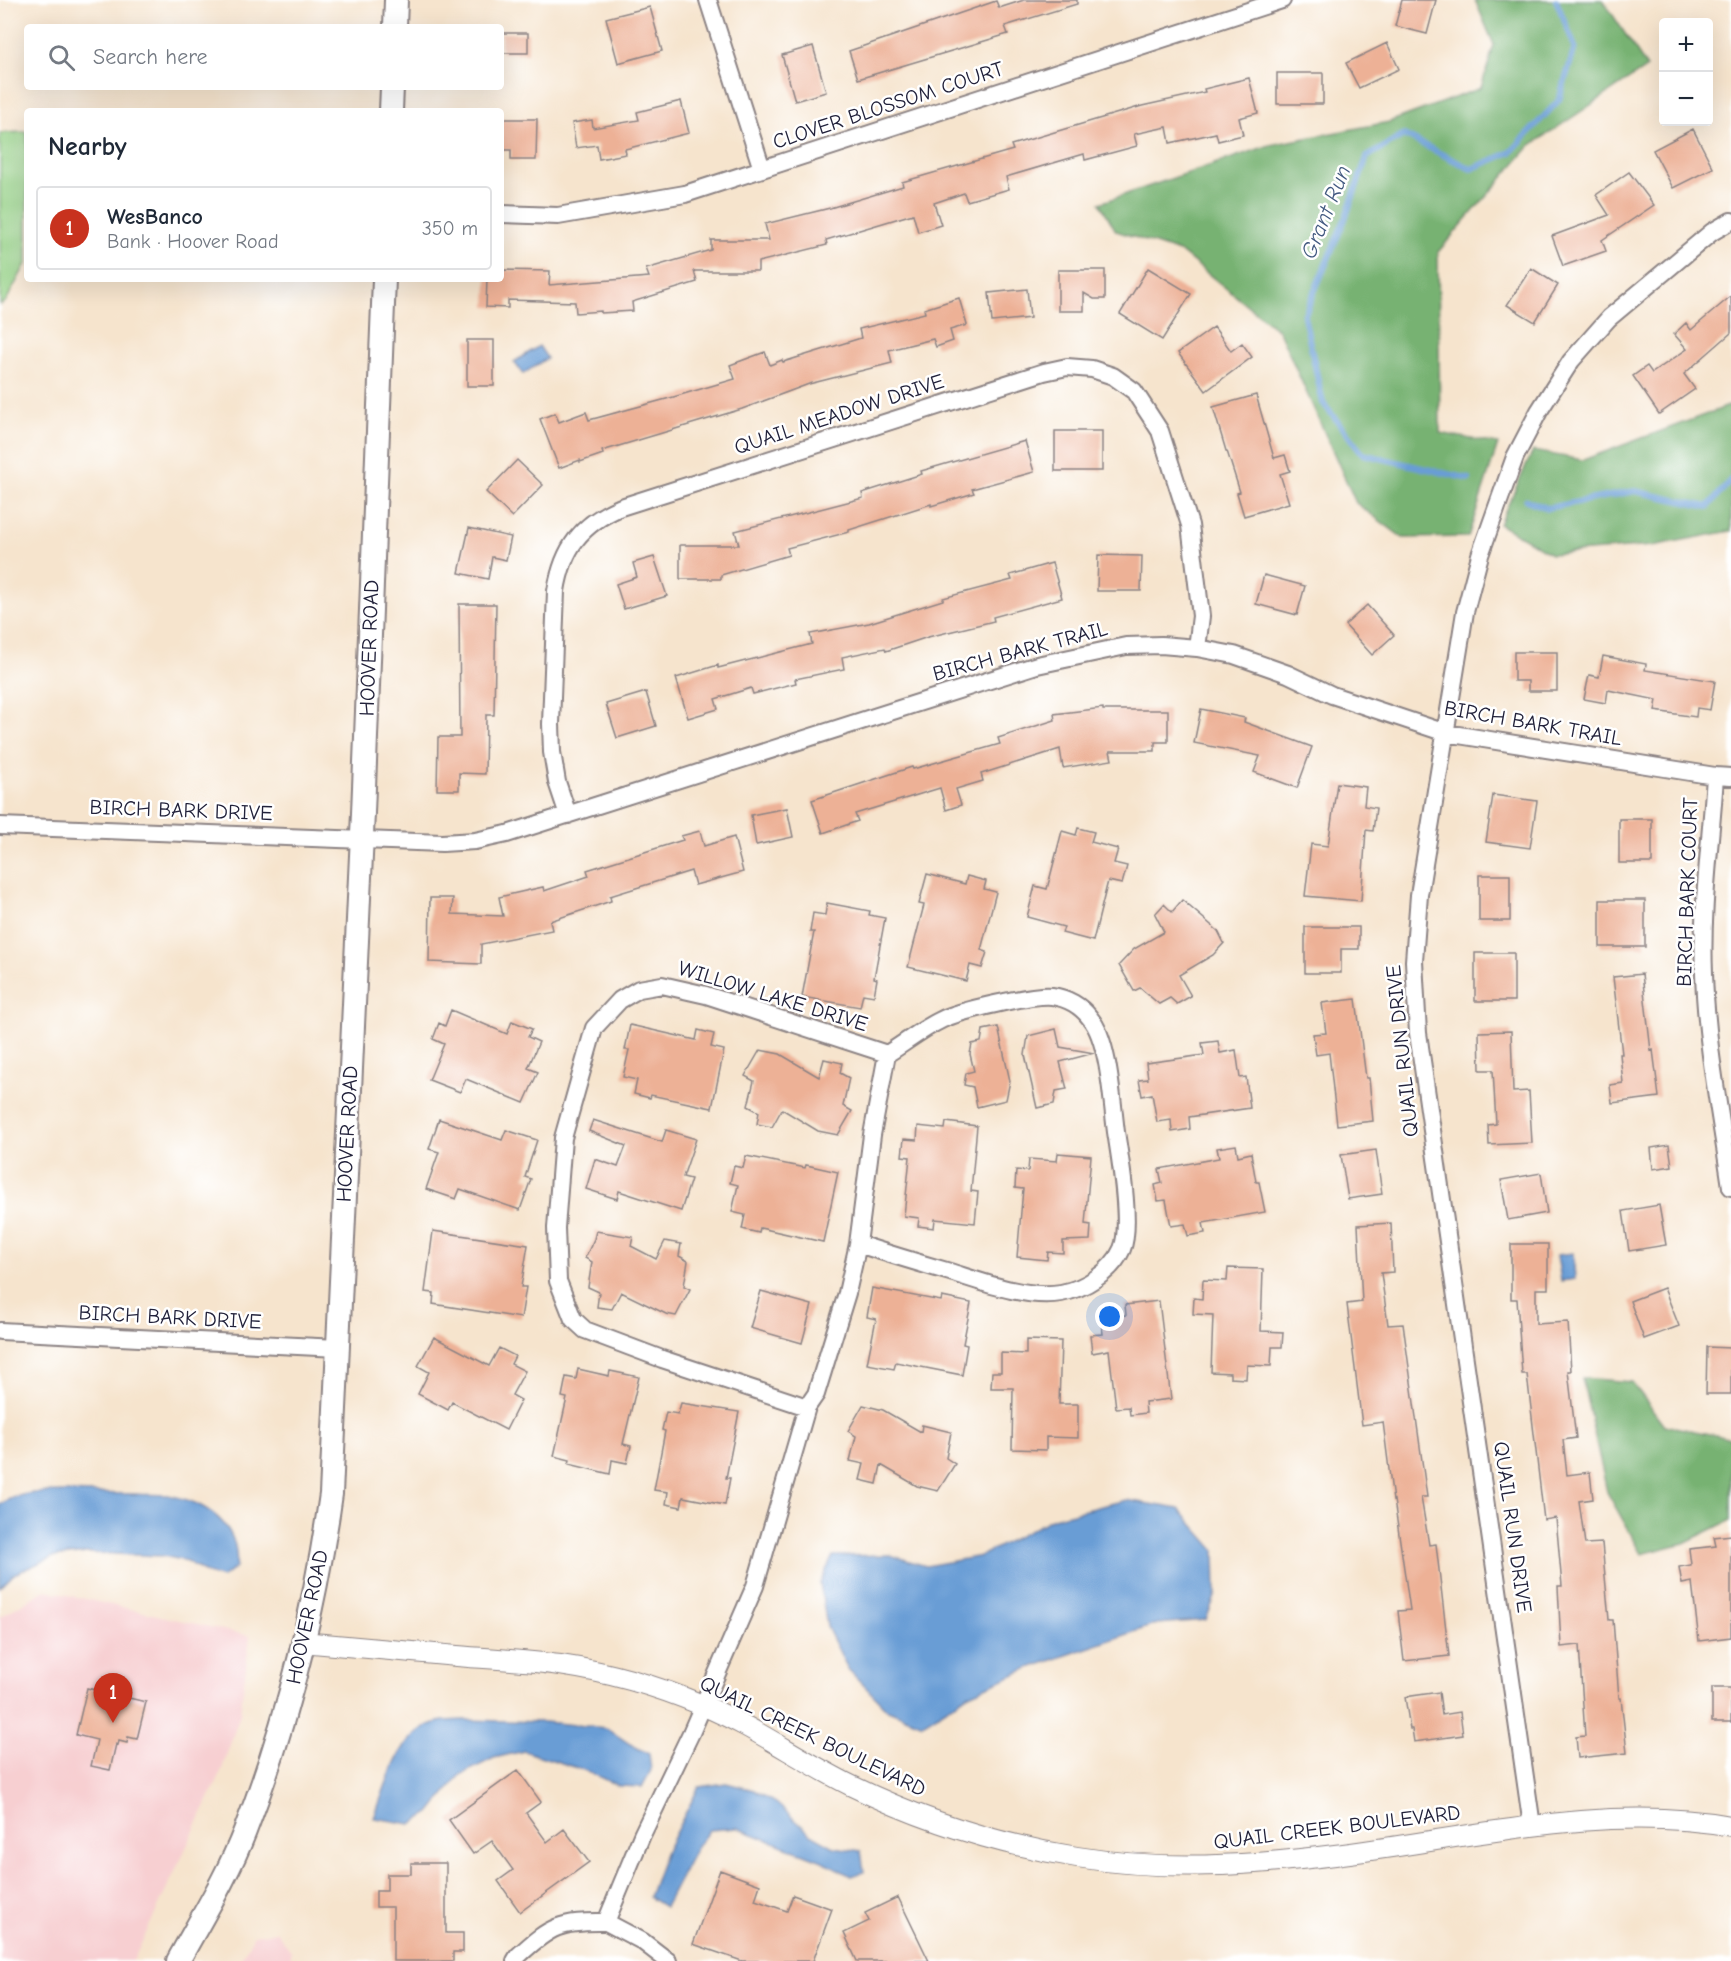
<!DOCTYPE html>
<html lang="en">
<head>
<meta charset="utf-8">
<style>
	:root { --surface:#fff; --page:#f2f2f3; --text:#1f2937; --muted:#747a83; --line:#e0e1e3; --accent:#c8321e }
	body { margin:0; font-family:"Comic Neue",sans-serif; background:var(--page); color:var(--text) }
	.controls { position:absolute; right:18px; top:18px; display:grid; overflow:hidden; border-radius:6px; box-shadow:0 6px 24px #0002 }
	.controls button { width:54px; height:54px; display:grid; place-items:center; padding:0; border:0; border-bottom:2px solid var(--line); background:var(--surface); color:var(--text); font:30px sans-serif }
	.you { position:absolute; left:1110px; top:1317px; width:21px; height:21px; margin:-15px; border:4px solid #fff; border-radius:50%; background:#1a73e8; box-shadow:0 0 0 9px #1a73e833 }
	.badge { display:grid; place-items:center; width:39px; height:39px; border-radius:50%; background:var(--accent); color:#fff; font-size:20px; font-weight:700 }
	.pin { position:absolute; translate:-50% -50px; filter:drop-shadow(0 2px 3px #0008) }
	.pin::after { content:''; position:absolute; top:32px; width:21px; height:18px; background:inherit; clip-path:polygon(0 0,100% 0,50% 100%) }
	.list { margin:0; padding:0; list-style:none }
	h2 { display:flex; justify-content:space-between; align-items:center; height:78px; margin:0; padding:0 24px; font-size:26px }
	h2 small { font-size:20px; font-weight:400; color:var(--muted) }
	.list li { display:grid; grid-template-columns:39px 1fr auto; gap:18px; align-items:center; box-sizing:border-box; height:84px; margin:0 12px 12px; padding:0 12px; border:2px solid var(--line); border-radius:6px }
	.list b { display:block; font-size:22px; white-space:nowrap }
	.list p { margin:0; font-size:20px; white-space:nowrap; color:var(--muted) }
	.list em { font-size:20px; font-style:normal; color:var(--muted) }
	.icon { flex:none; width:33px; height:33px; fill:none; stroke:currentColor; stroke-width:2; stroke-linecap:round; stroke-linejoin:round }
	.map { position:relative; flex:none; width:1731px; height:1961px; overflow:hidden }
	.search { position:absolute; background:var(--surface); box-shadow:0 6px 24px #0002; left:24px; top:24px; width:480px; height:66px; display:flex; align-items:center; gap:15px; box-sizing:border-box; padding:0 21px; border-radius:6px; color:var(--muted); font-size:22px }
	.panel { position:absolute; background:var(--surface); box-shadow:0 6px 24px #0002; left:24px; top:108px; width:480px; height:174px; border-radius:6px }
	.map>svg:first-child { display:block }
</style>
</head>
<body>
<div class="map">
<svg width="1731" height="1961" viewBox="0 0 1731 1961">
	<rect width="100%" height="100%" fill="#fff"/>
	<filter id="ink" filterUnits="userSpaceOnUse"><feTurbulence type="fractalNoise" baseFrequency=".0167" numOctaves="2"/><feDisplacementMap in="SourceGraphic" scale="12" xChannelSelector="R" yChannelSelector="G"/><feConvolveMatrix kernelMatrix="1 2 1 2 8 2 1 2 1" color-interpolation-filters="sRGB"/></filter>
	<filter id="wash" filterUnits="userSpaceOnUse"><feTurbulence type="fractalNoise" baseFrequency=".008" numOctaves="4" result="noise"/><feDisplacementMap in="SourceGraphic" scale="24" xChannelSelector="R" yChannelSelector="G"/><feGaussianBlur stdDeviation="1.35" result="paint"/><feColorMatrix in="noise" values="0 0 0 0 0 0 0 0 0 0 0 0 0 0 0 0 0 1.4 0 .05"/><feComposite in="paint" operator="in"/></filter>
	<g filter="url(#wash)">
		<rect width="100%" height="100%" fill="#f6e4cd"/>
		<path fill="#f7cfd1" d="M45,1590L250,1636L240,1714L220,1775L133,1961H0V1617Z
			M277,1932L291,1951V1961H240L254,1935Z"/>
		<path fill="#94d085" stroke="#5b7960" stroke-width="1.5" d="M27,132V262L6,301L0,305V133Z"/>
		<path fill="#77b272" stroke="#4c6a56" stroke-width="1.5" d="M1475,0H1603L1647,67L1530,146L1438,252L1440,433L1498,444L1468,537L1403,538L1356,503L1279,331L1182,253L1116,231L1100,203L1270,145L1389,122L1481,88L1494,45Z
			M1731,405V531L1652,546L1551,554L1499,524L1533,451L1583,460Z
			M1582,1378L1632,1382L1664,1425L1731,1438V1520L1684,1543L1642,1554L1607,1492Z"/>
		<path fill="#699dd5" stroke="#466088" stroke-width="1.5" d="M539,346L547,358L523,374L514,362Z
			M1573,1253L1575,1279L1561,1281L1557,1255Z
			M62,1492C87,1493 111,1494 136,1494C146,1495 158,1494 168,1495C206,1502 241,1525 236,1567L222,1578L204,1572L187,1561L163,1556L87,1553L53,1557L14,1574L0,1588V1505C16,1491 43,1493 62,1492Z
			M1126,1500L1179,1509L1215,1550L1216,1594L1206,1620L1157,1624L1029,1668L969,1694L923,1724L888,1710L848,1669L827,1627L820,1583L833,1556L890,1555L926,1566L981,1556L1053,1518Z
			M463,1720L545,1722L606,1728L630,1744L649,1754L651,1770L642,1787L619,1786L584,1770L524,1751L494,1758L460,1775L430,1813L411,1824L374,1818C387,1784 397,1735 435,1723C443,1720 454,1721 463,1720Z
			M726,1783L754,1790L776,1803L811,1834L834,1847L861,1851L864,1872L851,1876L825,1862L737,1828L709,1830L696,1848L665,1907L649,1897L665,1853L699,1787Z"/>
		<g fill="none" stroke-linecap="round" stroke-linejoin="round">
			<path stroke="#699dd5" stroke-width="6" d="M1469,479L1363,454L1323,403L1304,316L1345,219L1367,157L1404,135L1471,169L1511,152L1559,100L1575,47L1556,0
				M1526,500L1547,508L1635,491L1708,507L1731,480"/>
		</g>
		<g id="blocks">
			<path fill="#edb196" d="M1024,0H1077V4L1005,26L1008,34L858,79L849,51L996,1L999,8Z
				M1402,0H1436L1427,34L1395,26Z
				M650,7L662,51L618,63L606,18Z
				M501,33H528V53H501Z
				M1387,43L1399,69L1359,88L1346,63Z
				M813,46L826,92L795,101L782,55Z
				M1277,73H1323V104H1277Z
				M1249,78L1258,113L1239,118L1243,135L1218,141L1216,133L1170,143L1167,127L1134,134L1137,146L1085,160L1084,154L1006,177L1009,189L967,201L964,193L934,203L941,225L918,232L913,214L826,240L827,245L758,262V271H694L697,282L632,302L633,311L601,313V311L576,313L575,302L508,300V308L486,307L487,279H501V270L550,271L549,285L649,277L646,269L711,250V240H769L765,224L830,208L903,186L902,182L1013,150L1011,145L1142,106L1205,92L1204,89Z
				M681,101L689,133L625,149L626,154L599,159L597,145L576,148L572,123L592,120L593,128L639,120L637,112Z
				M501,119H537L536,160H511V150H501Z
				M1693,129L1713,168L1673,188L1653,150Z
				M1629,172L1654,205L1602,240L1606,251L1563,266L1552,236L1609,215L1596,195Z
				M1148,268L1191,294L1162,340L1120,314Z
				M1531,268L1558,285L1535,322L1507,305Z
				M1058,270H1105V299H1094L1084,293V311H1058Z
				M1027,289L1030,318L992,322L989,293Z
				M1731,296V333L1684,374L1695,389L1659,414L1633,376L1647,366L1652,373L1687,349L1674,334L1686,323L1691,330Z
				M959,298L967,325L950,330L953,341L936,347L933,339L889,350L892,363L809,384L742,409L602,451L603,454L580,462V460L559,468L540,419L555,413L559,422L586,412L589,420L670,398L735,379L730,365L765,352L770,365L782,360L783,362L861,338L859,329L925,313L924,309Z
				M1214,327L1231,351L1242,343L1252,357L1206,391L1178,353Z
				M467,340H494V386H467Z
				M1256,395L1274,458L1285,455L1290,471L1280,474L1289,503L1244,516L1237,493L1240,492L1227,451H1226L1213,407Z
				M1055,431H1102V471H1055Z
				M1025,441L1034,472L972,489L974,493L931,506V504L849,530V532L787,548L789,555L721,575V579H680V545H739L735,531L863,498L862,493L922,474L921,471Z
				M517,460L543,485L512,517L486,492Z
				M469,528L511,537L506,560L492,557L488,579L459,573Z
				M1098,555L1142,556L1141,591H1097Z
				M654,557L667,596L624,609L616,584L637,577L633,563Z
				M1052,563L1062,598L993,617L994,621L928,637L886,651L885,648L842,657L844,669L795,679L796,683L753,694L751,688L715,699L718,709L688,718L676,678L718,665V668L812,644L810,634L869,623L943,600V598L1012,580L1010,575Z
				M1264,575L1305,586L1297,615L1256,604Z
				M459,604H496L494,715H486L485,774L459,773V790H437L438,737H460Z
				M1367,605L1394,635L1372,655L1345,625Z
				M1514,652H1557V691H1528V681H1514Z
				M1603,656L1646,664L1645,670L1715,681L1710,710L1697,708L1696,717L1655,711L1657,700L1608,690L1606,703L1584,699L1589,675L1599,677Z
				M646,692L656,726L617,738L606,704Z
				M1103,708V710H1168V742H1155V751H1110L1112,760L1063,768L1060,749L981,774L983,781L956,789L961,805L946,810L940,788L855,814L858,821L823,833L812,800L912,767L913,769L1000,744L998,738L1055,720L1054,714Z
				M1201,709L1245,718L1244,722L1312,747L1297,788L1254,772L1260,756L1194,743Z
				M1337,783L1366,787L1364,806L1376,808L1373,831L1366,830L1361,901L1305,896L1311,844L1328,846Z
				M1493,795L1537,801L1530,848L1486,842Z
				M787,808L793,837L756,845L751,815Z
				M1619,819H1652V863H1619Z
				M1078,828L1094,832L1091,842L1118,849L1114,863L1127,866L1122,884L1108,881L1093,941L1062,933L1064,927L1027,917L1035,886L1047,889L1062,831L1076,835Z
				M700,831L704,846L734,837L743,872L695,885L691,871L610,896L611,901L550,921L552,930L481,944V964L429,962L430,898H453L452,914L503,916L499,897L543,887L544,891L589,876L587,870L683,840L681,836Z
				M927,874L965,884L967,876L986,881L984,889L996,892L981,950L987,952L982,968L970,965L966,981L908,967L924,905L919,904Z
				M1479,875H1510V921H1479Z
				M1182,900L1218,931L1224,943L1213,955L1179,975L1191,996L1177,1004L1170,998L1159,1004L1140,988L1134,991L1119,965L1134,949L1164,932L1155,914L1164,904L1172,912Z
				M1600,900H1645V947H1600Z
				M827,903L870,911L869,915L885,918L874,978L877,979L874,996L863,994L860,1007L802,997L814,932H810L813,913L825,915Z
				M1305,927H1359V949H1341V973H1305Z
				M1475,953H1514V1001H1475Z
				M1642,974L1651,1051L1653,1050L1659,1097L1612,1103L1610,1085L1623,1083L1620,1054H1622L1613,977Z
				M1356,999L1366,1078H1369L1373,1121L1337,1125L1329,1053L1316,1055L1313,1034L1326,1033L1322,1003Z
				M451,1010L507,1034L512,1021L532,1029L528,1037L539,1042L528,1068L538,1072L524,1103L466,1079L460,1092L429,1080L444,1044L433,1039L439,1023L445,1026Z
				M630,1025L696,1040L698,1030L714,1034L711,1047L724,1050L712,1108L651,1095L650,1098L634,1094L637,1080L623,1077L629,1050H625Z
				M998,1027L1010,1081L1006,1100L977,1107L973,1087L964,1085L966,1073L974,1071L970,1054L972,1044L981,1042L983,1030Z
				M1056,1029L1060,1047L1094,1053L1060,1062L1067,1089L1056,1091L1054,1104L1037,1108L1025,1055L1028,1036Z
				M1511,1031L1513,1092L1529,1091L1532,1143L1489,1145L1488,1125L1496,1124L1493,1070H1480L1479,1032Z
				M1218,1041L1220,1053L1236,1050L1240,1078L1246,1077L1250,1108L1189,1117L1190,1129L1172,1132L1171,1120L1157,1122L1152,1094L1142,1096L1139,1080L1148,1079L1146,1063L1204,1055L1202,1043Z
				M760,1050L780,1054L819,1077L824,1059L842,1063L840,1073L849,1078L843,1106L852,1111L838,1135L818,1131L782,1109L772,1127L757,1124L759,1112L748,1106L754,1081L745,1076Z
				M439,1119L502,1140L506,1130L537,1140L525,1177L531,1179L520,1210L460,1189L456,1199L426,1189L439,1152L429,1149Z
				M593,1120L662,1142L666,1130L696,1139L683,1177L691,1179L681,1211L619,1191L617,1199L586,1189L595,1159L618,1167L626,1146L589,1131Z
				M946,1122L977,1126L971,1191L978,1192L975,1223L935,1219L934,1228L918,1226L919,1218L904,1216L910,1157L902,1156L904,1139L917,1140L918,1126L945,1129Z
				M1236,1145L1238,1156L1251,1153L1256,1182H1259L1265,1212L1203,1223L1205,1233L1188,1236L1185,1224L1171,1226L1166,1200L1158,1201L1155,1185L1162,1183L1159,1169L1219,1158L1217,1148Z
				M1669,1145L1672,1166L1653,1169L1651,1148Z
				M1376,1150L1382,1194L1348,1199L1341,1155Z
				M1058,1153L1091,1156L1085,1224L1091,1225L1090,1240L1063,1241V1253L1048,1252L1047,1260L1017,1257L1023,1189L1015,1188L1016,1170L1028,1171L1029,1159L1057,1161Z
				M746,1156L805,1168L806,1165L838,1172L823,1242L760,1228L759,1233L742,1229L745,1215L732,1212L738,1185L730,1183L734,1166L743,1168Z
				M1541,1173L1547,1213L1508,1220L1501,1180Z
				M1659,1205L1666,1245L1629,1251L1623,1211Z
				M1391,1223L1393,1272L1381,1273L1388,1325L1403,1324L1427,1497H1421L1429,1545L1436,1544L1449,1656L1404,1661L1398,1611L1410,1610L1394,1500L1393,1501L1383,1422L1362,1425L1347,1304L1362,1302L1358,1225Z
				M433,1231L528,1245L521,1287H526L521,1318L433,1304L434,1293L425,1292Z
				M596,1231L633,1237L631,1246L656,1259L665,1241L681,1244L679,1256L688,1261L684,1286L690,1289L676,1316L666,1314L621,1292L612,1309L597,1307L599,1292L588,1287L592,1262L585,1258L594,1239Z
				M1511,1244H1548V1289H1536V1324L1568,1322L1571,1371H1568L1576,1438L1563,1440L1567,1475L1590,1472L1593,1499L1579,1501L1585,1544L1602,1543L1609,1620H1613L1619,1698H1621L1627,1753L1578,1758L1576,1737L1585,1736L1579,1645L1561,1647L1558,1586H1562L1556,1518L1544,1520L1527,1374H1522L1517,1299H1511Z
				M1228,1268L1263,1269L1261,1331L1283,1332L1282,1347H1272L1271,1366L1247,1365L1246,1379L1230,1378V1373L1211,1372L1213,1315L1193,1314L1194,1298L1202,1299L1203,1280L1227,1281Z
				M872,1288L941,1301L942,1297L971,1303L963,1344L967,1345L962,1375L896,1362L894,1369L867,1364L876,1319L867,1317Z
				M1664,1288L1679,1326L1644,1339L1630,1301Z
				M761,1291L812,1305L802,1343L750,1328Z
				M1159,1301L1171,1399L1145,1402L1146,1413L1130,1415L1129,1407L1116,1408L1109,1350L1092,1353L1090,1335L1103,1334L1101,1318L1126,1315L1125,1305Z
				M434,1337L489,1366L499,1348L515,1356L511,1364L525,1371L512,1395L521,1400L506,1430L452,1402L448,1410L418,1394L429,1372L418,1366Z
				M1026,1340L1061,1341L1059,1404H1078V1438L1046,1437V1450L1012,1449L1013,1388H991L992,1372H1001V1353L1026,1354Z
				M1707,1347L1731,1348V1394H1706Z
				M578,1369L609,1376L610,1371L639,1377L623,1444L631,1446L627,1463L612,1460L610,1474L569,1464L570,1460L554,1456L567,1398L562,1397L566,1377L576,1379Z
				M681,1403L739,1412L726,1478H730L725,1505L683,1497L681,1507L666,1504L668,1492L654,1490L665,1431L662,1430L666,1412L678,1414Z
				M863,1405L883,1410L921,1432L922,1425L951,1432L946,1458L955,1464L938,1491L917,1486L881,1465L877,1484L860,1480L864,1464L850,1461L856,1436L848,1431Z
				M1731,1535V1637L1699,1641L1692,1582L1682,1584L1679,1567L1691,1565L1689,1549L1716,1546L1714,1537Z
				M87,1688L146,1702L137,1739L128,1737L127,1743L119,1741L118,1745L116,1744L110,1770L91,1766L97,1740L76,1735Z
				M1712,1688H1731V1722H1712Z
				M1439,1692L1442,1715L1460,1712L1463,1735L1414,1742L1412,1729H1410L1405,1697Z
				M518,1770L541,1802L526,1813L547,1842L564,1829L589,1862L520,1912L498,1881L513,1870L492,1841L473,1854L449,1820Z
				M411,1863H446V1933H463V1952H453V1961H393V1907H376V1891H387V1874H411Z
				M720,1870L760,1885L755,1900L787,1911L793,1895L832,1909L813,1961H742L693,1944Z
				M898,1897L929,1961H857L844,1933L869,1921L865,1913Z"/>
		</g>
	</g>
	<g filter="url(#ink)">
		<use href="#blocks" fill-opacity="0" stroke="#8c8384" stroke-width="1.5"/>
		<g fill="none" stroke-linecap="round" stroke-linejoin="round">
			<g stroke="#8c8384" stroke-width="20">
				<path id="minor" d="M708,0L762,169
					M501,214L558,216L685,194L1282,0
					M1715,776C1711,841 1701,908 1704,973C1706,1045 1721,1117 1731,1187
					M568,815L557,782L552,752L551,724L556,591C563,548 581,524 621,507L1044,372L1067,367L1092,369L1113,376L1134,391L1160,431L1190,525L1201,616L1197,648
					M0,826L442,843L475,841L507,834L1037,665L1126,646L1161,645L1197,648L1234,655L1288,674L1332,695L1446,733L1715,776L1731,777
					M858,1244C889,1254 919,1263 950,1272C982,1282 1027,1299 1061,1293C1084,1289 1112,1272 1122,1249C1132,1226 1120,1158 1116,1132C1112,1102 1109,1040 1090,1018C1081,1006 1067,998 1052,996C1033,994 958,1011 941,1020C922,1029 905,1043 887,1054
					M0,1331L338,1348
					M807,1407L662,1359L585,1330L573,1319L558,1281L556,1228L563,1138L594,1028L620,1000L639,989L662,985L706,995L887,1054
					M1532,1826L1418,1033L1414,961L1419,895L1465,612L1480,555L1497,507L1515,457L1539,411L1571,361L1609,318L1712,232L1731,221
					M606,1922L642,1941L668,1961
					M515,1961L518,1956C550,1926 561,1921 606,1922L642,1835L691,1733L755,1586L807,1407L816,1394L847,1293L858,1244L872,1135L887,1054"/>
			</g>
			<g stroke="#8c8384" stroke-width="22">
				<path id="tertiary" d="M302,1642C354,1647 405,1651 457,1656C491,1659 526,1660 560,1665C608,1672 657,1686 702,1705C755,1727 801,1761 852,1786C922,1820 1000,1845 1077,1857C1163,1871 1248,1866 1335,1855C1465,1839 1599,1803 1731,1826"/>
			</g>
			<g stroke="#8c8384" stroke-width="26">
				<path id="secondary" d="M395,27L396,0
					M391,111L392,87
					M178,1961C201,1919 228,1875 245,1831C287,1723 315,1608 331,1494L363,813L384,279"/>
			</g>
			<use href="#minor" stroke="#fff" stroke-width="16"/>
			<use href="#tertiary" stroke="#fff" stroke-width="20"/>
			<use href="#secondary" stroke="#fff" stroke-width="22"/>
		</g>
	</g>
	<g text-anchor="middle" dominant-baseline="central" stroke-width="5" stroke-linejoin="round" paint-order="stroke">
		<g font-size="21" fill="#22223b" stroke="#fff">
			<text transform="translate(888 105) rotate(-18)">CLOVER BLOSSOM COURT</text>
			<text transform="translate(839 414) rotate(-18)">QUAIL MEADOW DRIVE</text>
			<text transform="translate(369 648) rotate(-88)">HOOVER ROAD</text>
			<text transform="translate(1020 651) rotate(-15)">BIRCH BARK TRAIL</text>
			<text transform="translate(1533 723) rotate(10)">BIRCH BARK TRAIL</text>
			<text transform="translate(181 810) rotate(2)">BIRCH BARK DRIVE</text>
			<text transform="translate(1687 892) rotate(-88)">BIRCH BARK COURT</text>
			<text transform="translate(773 996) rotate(17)">WILLOW LAKE DRIVE</text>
			<text transform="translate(1402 1051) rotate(-96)">QUAIL RUN DRIVE</text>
			<text transform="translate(347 1134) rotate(-87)">HOOVER ROAD</text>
			<text transform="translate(170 1317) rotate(3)">BIRCH BARK DRIVE</text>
			<text transform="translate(1513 1527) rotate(82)">QUAIL RUN DRIVE</text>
			<text transform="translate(307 1617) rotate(-78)">HOOVER ROAD</text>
			<text transform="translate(813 1736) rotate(26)">QUAIL CREEK BOULEVARD</text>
			<text transform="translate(1337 1827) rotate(-7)">QUAIL CREEK BOULEVARD</text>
		</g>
		<g font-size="22" font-style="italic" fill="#425980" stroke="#fff">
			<text transform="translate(1326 212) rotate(-68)">Grant Run</text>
		</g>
	</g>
</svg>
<div class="controls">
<button>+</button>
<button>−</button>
</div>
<div class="you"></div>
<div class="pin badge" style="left:113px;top:1723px">1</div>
<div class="search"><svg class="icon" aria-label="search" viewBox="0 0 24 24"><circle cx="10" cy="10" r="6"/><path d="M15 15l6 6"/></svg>Search here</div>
<section class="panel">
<h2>Nearby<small></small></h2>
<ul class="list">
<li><span class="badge">1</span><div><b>WesBanco</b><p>Bank · Hoover Road</p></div><em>350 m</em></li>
</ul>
</section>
</div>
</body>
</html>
